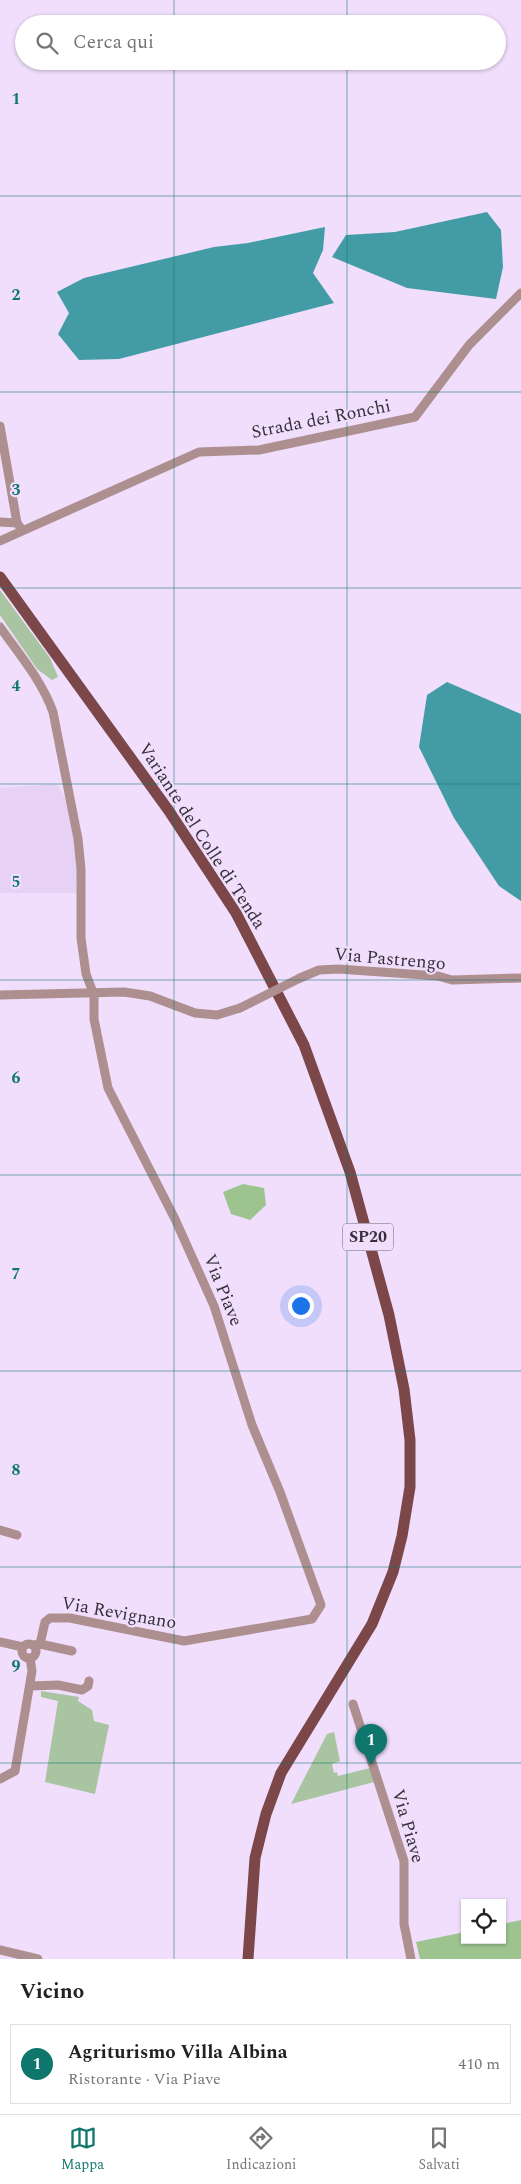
<!DOCTYPE html>
<html lang="it">
<head>
<meta charset="utf-8">
<style>
	:root { --surface:#fff; --page:#f2f2f2; --text:#222; --muted:#767676; --line:#e0e0e0; --accent:#0f766e }
	body { margin:0; font-family:Spectral,serif; background:var(--page); color:var(--text) }
	.controls { position:absolute; right:15px; bottom:15px; display:grid; overflow:hidden; border-radius:0px; box-shadow:0 1px 4px #0004 }
	.controls button { width:45px; height:45px; display:grid; place-items:center; padding:0; border:0; border-bottom:1px solid var(--line); background:var(--surface); color:var(--text); font:25px sans-serif }
	.you { position:absolute; left:300px; top:1305px; width:18px; height:18px; margin:-12px; border:4px solid #fff; border-radius:50%; background:#1a73e8; box-shadow:0 0 0 8px #1a73e833 }
	.badge { display:grid; place-items:center; width:32px; height:32px; border-radius:50%; background:var(--accent); color:#fff; font-size:16px; font-weight:700 }
	.pin { position:absolute; translate:-50% -41px; filter:drop-shadow(0 1px 2px #0008) }
	.pin::after { content:''; position:absolute; top:26px; width:18px; height:15px; background:inherit; clip-path:polygon(0 0,100% 0,50% 100%) }
	.list { margin:0; padding:0; list-style:none }
	h2 { display:flex; justify-content:space-between; align-items:center; height:65px; margin:0; padding:0 20px; font-size:21px }
	h2 small { font-size:16px; font-weight:400; color:var(--muted) }
	.list li { display:grid; grid-template-columns:32px 1fr auto; gap:15px; align-items:center; box-sizing:border-box; height:80px; margin:0 10px 10px; padding:0 10px; border:1px solid var(--line); border-radius:0px }
	.list b { display:block; font-size:19px; white-space:nowrap }
	.list p { margin:0; font-size:16px; white-space:nowrap; color:var(--muted) }
	.list em { font-size:16px; font-style:normal; color:var(--muted) }
	.icon { flex:none; width:28px; height:28px; fill:none; stroke:currentColor; stroke-width:2; stroke-linecap:round; stroke-linejoin:round }
	.map { position:relative; flex:none; width:521px; height:1959px; overflow:hidden }
	.search { position:absolute; background:var(--surface); box-shadow:0 1px 4px #0004; left:15px; right:15px; top:15px; height:55px; display:flex; align-items:center; gap:12px; box-sizing:border-box; padding:0 18px; border-radius:28px; color:var(--muted); font-size:19px }
	.sheet { height:155px; background:var(--surface) }
	nav { display:flex; justify-content:space-around; align-items:center; box-sizing:border-box; height:70px; border-top:1px solid var(--line); background:var(--surface); font-size:14px; color:var(--muted) }
	nav a { display:grid; justify-items:center; gap:2px }
	nav .on { color:var(--accent) }
	.map>svg:first-child { display:block }
</style>
</head>
<body>
<div class="map">
<svg width="521" height="1959" viewBox="0 0 521 1959">
	<rect width="100%" height="100%" fill="#f0defc"/>
	<path fill="#e7d2f6" d="M57,784L68,803L78,854L76,893H0V788Z"/>
	<path fill="#a9c4a0" d="M0,590L50,658L58,677L52,680L37,669L0,615Z
		M41,1691L79,1697L78,1701L92,1710L94,1721L109,1725L95,1794L45,1782L58,1701L41,1697Z
		M334,1732L340,1761L332,1764L334,1773L337,1772L338,1776L370,1768L374,1782L291,1804L327,1734Z"/>
	<path fill="#9dc48f" d="M243,1184L264,1188L266,1205L250,1220L231,1214L223,1192Z
		M521,1920V1959H420L416,1942L465,1932V1940H502V1924Z"/>
	<path fill="#439ca5" d="M487,212L501,230L503,267L496,299L407,288L332,257L346,235L395,232Z
		M325,227L323,250L313,273L334,303L119,359L79,360L58,334L69,313L57,292L84,278L214,247L248,243Z
		M447,682L521,714V901L499,886L454,818L419,747L427,695Z"/>
	<g fill="none" stroke-linecap="round" stroke-linejoin="round">
		<path stroke="#ae8f8f" stroke-width="9" d="M0,426L17,523
			M0,522L17,523L20,527
			M0,541L199,452L259,450L415,417L469,345L521,293
			M0,627C19,654 42,681 53,712L78,839L81,869V938L86,974L94,995V1019L108,1088L175,1219L214,1306L252,1425L280,1492L321,1605L312,1619L184,1641L70,1618H50L45,1622L40,1644L34,1645
			M300,978L319,970L338,969L438,976L452,980L521,978
			M0,995L124,992L150,996L195,1013L217,1015L240,1008
			M0,1530L17,1535
			M0,1642L23,1647
			M22 1651a7 7 0 1 1 14 0a7 7 0 1 1-14 0Z
			M40,1644L72,1651
			M30,1686L58,1685L82,1690L88,1686L89,1681
			M353,1704L404,1861V1924L411,1959
			M0,1779L15,1771L32,1671L30,1658
			M0,1950L38,1959"/>
		<path stroke="#7b4749" stroke-width="11" d="M0,577L169,811L236,913L304,1045L350,1172L389,1315L404,1389L410,1440V1487L402,1536L393,1572L372,1624L281,1773L266,1814L255,1858L248,1959"/>
		<path stroke="#ae8f8f" stroke-width="9" d="M240,1008L300,978"/>
	</g>
	<path fill="none" stroke="#0f766e" stroke-width="1" stroke-opacity="0.55" d="M174,0V24M347,0V24M174,61V1959M347,61V1959M0,196H521M0,392H521M0,588H521M0,784H521M0,980H521M0,1175H521M0,1371H521M0,1567H521M0,1763H521"/>
	<g text-anchor="middle" dominant-baseline="central" stroke-width="4.5" stroke-linejoin="round" paint-order="stroke">
		<rect fill="#f0defc" stroke="#6e6475" stroke-width="1" x="343" y="1223.5" width="50" height="27" rx="4"/>
		<g font-size="16" font-weight="bold" fill="#37303b">
			<text x="368" y="1237">SP20</text>
		</g>
		<g font-size="18" fill="#37303b" stroke="#f0defc">
			<text transform="translate(321 419) rotate(-11)">Strada dei Ronchi</text>
			<text transform="translate(202 836) rotate(57)">Variante del Colle di Tenda</text>
			<text transform="translate(390 959) rotate(5)">Via Pastrengo</text>
			<text transform="translate(223 1290) rotate(68)">Via Piave</text>
			<text transform="translate(119 1613) rotate(10)">Via Revignano</text>
			<text transform="translate(408 1826) rotate(74)">Via Piave</text>
		</g>
	</g>
	<g font-size="16" text-anchor="middle" font-weight="bold" fill="#0f766e" stroke="#f0defc" stroke-width="4.5" stroke-linejoin="round" paint-order="stroke">
		<text x="16" y="104">1</text>
		<text x="16" y="300">2</text>
		<text x="16" y="495">3</text>
		<text x="16" y="691">4</text>
		<text x="16" y="887">5</text>
		<text x="16" y="1083">6</text>
		<text x="16" y="1279">7</text>
		<text x="16" y="1475">8</text>
		<text x="16" y="1671">9</text>
	</g>
</svg>
<div class="controls">
<button><svg class="icon" aria-label="locate" viewBox="0 0 24 24"><circle cx="12" cy="12" r="6"/><path d="M12 2v4M12 18v4M2 12h4M18 12h4"/></svg></button>
</div>
<div class="you"></div>
<div class="pin badge" style="left:371px;top:1765px">1</div>
<div class="search"><svg class="icon" aria-label="search" viewBox="0 0 24 24"><circle cx="10" cy="10" r="6"/><path d="M15 15l6 6"/></svg>Cerca qui</div>
</div>
<section class="sheet">
<h2>Vicino<small></small></h2>
<ul class="list">
<li><span class="badge">1</span><div><b>Agriturismo Villa Albina</b><p>Ristorante · Via Piave</p></div><em>410 m</em></li>
</ul>
</section>
<nav>
<a class="on"><svg class="icon" aria-label="map" viewBox="0 0 24 24"><path d="M3 6l6-2 6 2 6-2v14l-6 2-6-2-6 2zM9 4v14M15 6v14"/></svg>Mappa</a>
<a><svg class="icon" aria-label="directions" viewBox="0 0 24 24"><path d="M12 3l9 9-9 9-9-9zM9 14v-3h6M13 9l2 2-2 2"/></svg>Indicazioni</a>
<a><svg class="icon" aria-label="saved" viewBox="0 0 24 24"><path d="M7 4h10v16l-5-4-5 4z"/></svg>Salvati</a>
</nav>
</body>
</html>
